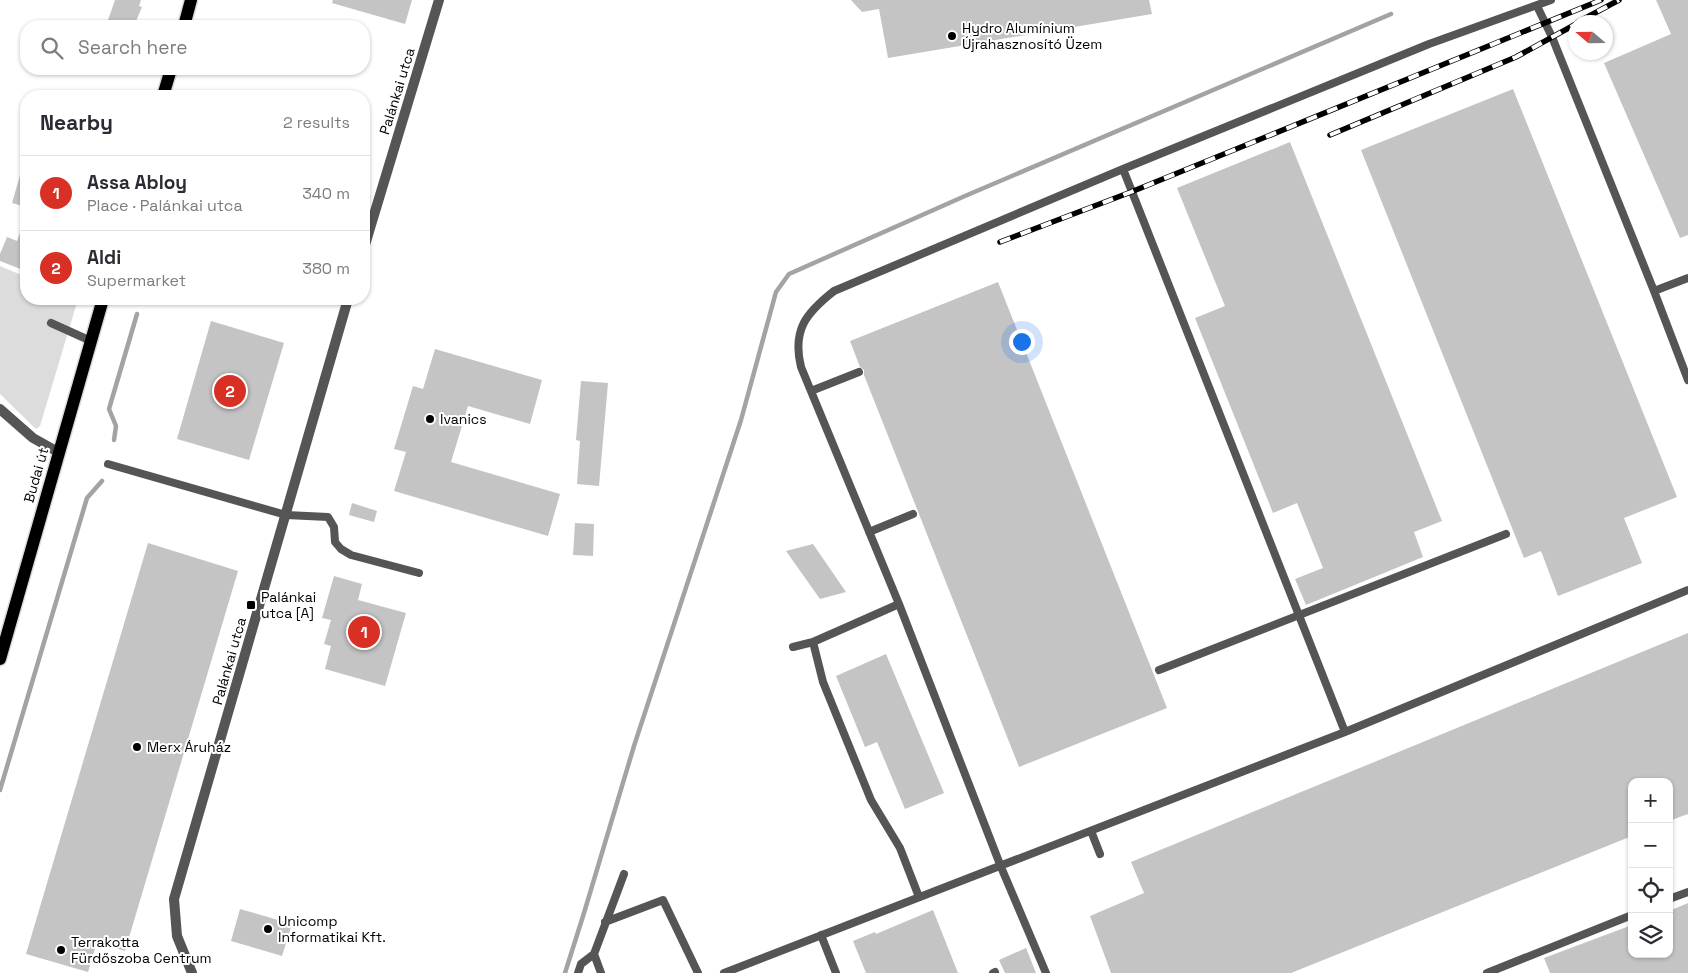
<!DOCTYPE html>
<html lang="en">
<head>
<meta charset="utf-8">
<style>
	:root { --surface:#fff; --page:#f2f2f3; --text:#2b2b33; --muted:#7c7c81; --line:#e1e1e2; --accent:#d93025 }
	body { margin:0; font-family:"Space Grotesk",sans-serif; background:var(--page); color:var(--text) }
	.controls { position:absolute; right:15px; bottom:15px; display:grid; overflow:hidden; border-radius:10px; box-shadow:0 1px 4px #0004 }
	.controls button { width:45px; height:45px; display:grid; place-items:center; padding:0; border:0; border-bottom:1px solid var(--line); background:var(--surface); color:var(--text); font:25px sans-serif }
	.compass { position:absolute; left:1568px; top:15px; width:45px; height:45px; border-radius:50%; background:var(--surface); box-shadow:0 1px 4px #0004; rotate:290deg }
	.you { position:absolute; left:1021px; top:341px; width:18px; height:18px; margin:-12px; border:4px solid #fff; border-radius:50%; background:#1a73e8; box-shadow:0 0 0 8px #1a73e833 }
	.badge { display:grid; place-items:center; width:32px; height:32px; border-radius:50%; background:var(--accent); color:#fff; font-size:16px; font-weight:700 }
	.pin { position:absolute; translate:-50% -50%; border:2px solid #fff; box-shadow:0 1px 5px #0006 }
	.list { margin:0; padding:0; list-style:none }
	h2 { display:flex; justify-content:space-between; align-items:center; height:65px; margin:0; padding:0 20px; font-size:21px }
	h2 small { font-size:16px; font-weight:400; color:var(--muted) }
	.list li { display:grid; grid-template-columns:32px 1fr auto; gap:15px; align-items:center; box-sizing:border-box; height:75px; padding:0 20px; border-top:1px solid var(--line) }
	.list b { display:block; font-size:19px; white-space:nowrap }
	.list p { margin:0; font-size:16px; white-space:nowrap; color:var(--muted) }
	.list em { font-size:16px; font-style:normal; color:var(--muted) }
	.icon { flex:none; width:28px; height:28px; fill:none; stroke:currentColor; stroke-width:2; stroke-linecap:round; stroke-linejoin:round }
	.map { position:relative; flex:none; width:1688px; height:973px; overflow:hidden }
	.search { position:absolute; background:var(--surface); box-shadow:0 1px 4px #0004; left:20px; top:20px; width:350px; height:55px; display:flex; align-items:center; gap:12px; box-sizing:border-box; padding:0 18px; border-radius:20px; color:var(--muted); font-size:19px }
	.panel { position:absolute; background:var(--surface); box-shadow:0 1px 4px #0004; left:20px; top:90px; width:350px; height:215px; border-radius:20px }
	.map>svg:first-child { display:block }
</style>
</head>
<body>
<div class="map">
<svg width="1688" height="973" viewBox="0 0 1688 973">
	<rect width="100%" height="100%" fill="#fff"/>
	<path fill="#dcdcdc" d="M0,266L26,277V299H78L40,426L36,429L0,394Z"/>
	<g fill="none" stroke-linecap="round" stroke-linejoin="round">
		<path stroke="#a3a3a3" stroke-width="4.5" d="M114,440L116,426L109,409L137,314
			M0,790L87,498L102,481
			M565,973L584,913L634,746L741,420L776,292L789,274L965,196L1391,14"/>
	</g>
	<path fill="#c4c4c4" d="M115,0H141L139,6L142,7L134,26H127L108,20Z
		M333,0H412L405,24L332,3Z
		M851,0H1149L1152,14L888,58L879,9L862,12Z
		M1656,0H1688V235L1680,238L1604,63L1671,34Z
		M1513,89L1677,497L1624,518L1642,563L1558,596L1541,551L1524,558L1361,150Z
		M1290,142L1442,521L1414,532L1423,557L1306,605L1295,579L1323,568L1297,503L1273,513L1195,318L1225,306L1177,188Z
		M23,165H26V207L12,203Z
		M25,219L26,261L23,270L0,261V254L7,237L17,241Z
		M998,282L1167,708L1019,767L864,375V370L860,367L850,341Z
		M211,321L284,343L249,460L177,439Z
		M435,349L542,380L530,424L468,406L451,462L560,494L548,536L394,491L406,452L394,449L413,386L423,389Z
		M581,381L608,383L599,486L577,484L580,441L576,440Z
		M352,503L377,511L374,522L349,515Z
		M575,523L594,524L593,556L573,555Z
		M148,543L238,571L125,951L97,942L88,972L26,954Z
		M813,544L846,592L820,599L786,551Z
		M334,576L362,584L358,600L406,613L385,686L325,669L331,646L324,644L331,620L322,618Z
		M1688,633V814L1669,821V782H1632V836L1291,973H1111L1090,916L1144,893L1131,862Z
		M886,654L944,793L905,809L877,742L865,747L836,676Z
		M1688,903V973H1550L1544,958L1632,925V954H1669V911Z
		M240,909L292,924L282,956L231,941Z
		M933,910L958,973H866L853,941L875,932L876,934Z
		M1026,948L1036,973H1005L999,960Z"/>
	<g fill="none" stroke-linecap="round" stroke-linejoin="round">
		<g stroke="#dbdbdb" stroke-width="15">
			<path id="primary" d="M184,26L191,0
				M163,96L171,69
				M0,659L103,299"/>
		</g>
		<path stroke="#555" stroke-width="8" d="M1537,6L1552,37L1654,291L1688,380
			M1123,169L1345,732
			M1654,291L1688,278
			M51,323L91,341
			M811,391L859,372
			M108,464L286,515L328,517L334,527L335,542L341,549L351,555L419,573
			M869,532L913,514
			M813,642L823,682L871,800L900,848L919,897
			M793,647L813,642L899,604
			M1159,670L1506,534
			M1091,831L1100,854
			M1669,899L1688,892
			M605,922L663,900L698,973
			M821,935L836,973
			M578,973L581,964L594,954
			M601,973L594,954L624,874
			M724,973L1345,732L1688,590
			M993,973L995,972
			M1046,973L1001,867L899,604L801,367C792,330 806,313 834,291L1123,169L1429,44L1551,0
			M1487,973L1632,915"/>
		<path stroke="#555" stroke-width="10" d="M364,248L439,0
			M0,409L33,438L58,452
			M192,973L177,936L174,899L348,299"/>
		<use href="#primary" stroke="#000" stroke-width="12"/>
		<g stroke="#000" stroke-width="5.5">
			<path id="rail" d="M1578,22L1619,0
				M1330,135L1516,57L1576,24
				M1000,242L1131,192L1601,0"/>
		</g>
		<use href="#rail" stroke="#fff" stroke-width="4" stroke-dasharray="11" stroke-linecap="butt"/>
	</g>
	<g fill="#000" stroke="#fff" stroke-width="2">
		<circle cx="952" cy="36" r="5"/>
		<circle cx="430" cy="419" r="5"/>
		<rect x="246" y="600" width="10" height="10" rx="2.5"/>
		<circle cx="137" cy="747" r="5"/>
		<circle cx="268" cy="929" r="5"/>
		<circle cx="61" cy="950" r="5"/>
	</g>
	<g text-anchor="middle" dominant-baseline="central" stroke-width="4" stroke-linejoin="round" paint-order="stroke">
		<g font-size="14" fill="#000" stroke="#fff" text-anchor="start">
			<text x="962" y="28">Hydro Alumínium<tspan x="962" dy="16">Újrahasznosító Üzem</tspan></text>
			<text x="440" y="419">Ivanics</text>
			<text x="261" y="597">Palánkai<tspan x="261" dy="16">utca [A]</tspan></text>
			<text x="147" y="747">Merx Áruház</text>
			<text x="278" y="921">Unicomp<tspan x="278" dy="16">Informatikai Kft.</tspan></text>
			<text x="71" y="942">Terrakotta<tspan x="71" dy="16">Fürdőszoba Centrum</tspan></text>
		</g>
		<g font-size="14" fill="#000" stroke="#fff">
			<text transform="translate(397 91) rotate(-73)">Palánkai utca</text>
			<text transform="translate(36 475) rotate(-74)">Budai út</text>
			<text transform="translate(229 661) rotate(-74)">Palánkai utca</text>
		</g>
	</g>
</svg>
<div class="controls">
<button>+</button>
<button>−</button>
<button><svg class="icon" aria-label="locate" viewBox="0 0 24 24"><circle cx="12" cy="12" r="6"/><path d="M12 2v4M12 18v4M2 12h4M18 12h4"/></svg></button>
<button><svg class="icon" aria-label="layers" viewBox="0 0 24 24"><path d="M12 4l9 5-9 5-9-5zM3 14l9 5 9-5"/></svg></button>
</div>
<svg class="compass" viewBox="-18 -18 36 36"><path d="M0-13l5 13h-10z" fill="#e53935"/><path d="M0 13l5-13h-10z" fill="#7c7c81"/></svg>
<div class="you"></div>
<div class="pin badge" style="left:364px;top:632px">1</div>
<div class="pin badge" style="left:230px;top:391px">2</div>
<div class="search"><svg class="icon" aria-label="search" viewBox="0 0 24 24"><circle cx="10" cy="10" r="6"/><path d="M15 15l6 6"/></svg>Search here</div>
<section class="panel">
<h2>Nearby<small>2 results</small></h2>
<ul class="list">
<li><span class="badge">1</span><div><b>Assa Abloy</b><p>Place · Palánkai utca</p></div><em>340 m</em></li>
<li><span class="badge">2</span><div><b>Aldi</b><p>Supermarket</p></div><em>380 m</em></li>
</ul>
</section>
</div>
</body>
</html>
